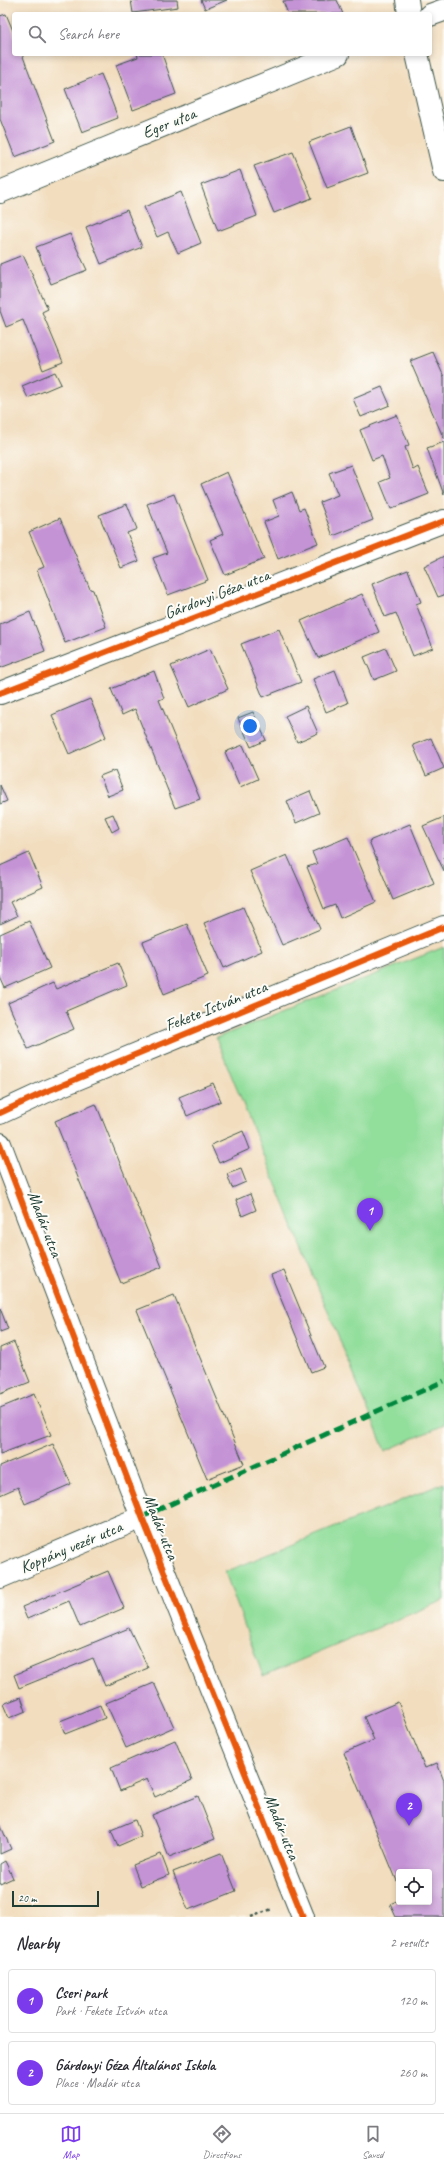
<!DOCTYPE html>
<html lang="en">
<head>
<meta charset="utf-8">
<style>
	:root { --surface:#fff; --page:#f7f7f7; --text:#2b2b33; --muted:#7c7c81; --line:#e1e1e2; --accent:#7c3aed }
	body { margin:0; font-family:Caveat,sans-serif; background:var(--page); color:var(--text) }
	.controls { position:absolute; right:12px; bottom:12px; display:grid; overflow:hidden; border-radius:4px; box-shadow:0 2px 6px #0003 }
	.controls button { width:36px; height:36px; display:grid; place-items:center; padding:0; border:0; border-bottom:1px solid var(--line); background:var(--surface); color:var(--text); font:20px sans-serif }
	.scale { position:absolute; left:12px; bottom:10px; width:87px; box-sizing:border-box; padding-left:4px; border:2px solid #1f3d34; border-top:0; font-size:11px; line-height:14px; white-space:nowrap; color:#1f3d34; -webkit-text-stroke:3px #fdfcf7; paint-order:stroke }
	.you { position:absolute; left:250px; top:726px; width:14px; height:14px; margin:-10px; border:3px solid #fff; border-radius:50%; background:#1a73e8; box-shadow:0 0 0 6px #1a73e833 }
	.badge { display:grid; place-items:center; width:26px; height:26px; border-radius:50%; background:var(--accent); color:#fff; font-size:13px; font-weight:700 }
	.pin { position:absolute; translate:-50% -33px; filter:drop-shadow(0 1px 2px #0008) }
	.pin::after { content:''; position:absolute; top:21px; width:14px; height:12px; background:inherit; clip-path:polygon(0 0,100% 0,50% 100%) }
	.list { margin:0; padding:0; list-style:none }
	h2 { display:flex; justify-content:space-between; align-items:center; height:52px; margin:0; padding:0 16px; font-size:17px }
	h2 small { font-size:13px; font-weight:400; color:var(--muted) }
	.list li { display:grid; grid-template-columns:26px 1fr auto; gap:12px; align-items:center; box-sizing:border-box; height:64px; margin:0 8px 8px; padding:0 8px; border:1px solid var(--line); border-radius:4px }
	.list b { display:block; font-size:15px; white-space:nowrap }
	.list p { margin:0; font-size:13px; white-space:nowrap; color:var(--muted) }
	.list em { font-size:13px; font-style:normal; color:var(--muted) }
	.icon { flex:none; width:22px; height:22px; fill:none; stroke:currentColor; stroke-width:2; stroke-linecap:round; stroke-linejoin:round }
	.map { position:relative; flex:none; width:444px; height:1917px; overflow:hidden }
	.search { position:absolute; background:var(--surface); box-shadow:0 2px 6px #0003; left:12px; right:12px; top:12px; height:44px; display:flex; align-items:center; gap:10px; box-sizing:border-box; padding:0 14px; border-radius:4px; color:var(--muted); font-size:15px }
	.sheet { height:196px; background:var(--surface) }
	nav { display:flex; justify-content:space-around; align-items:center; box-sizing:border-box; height:56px; border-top:1px solid var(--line); background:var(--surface); font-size:11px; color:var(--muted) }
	nav a { display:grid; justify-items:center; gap:2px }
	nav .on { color:var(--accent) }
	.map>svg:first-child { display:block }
</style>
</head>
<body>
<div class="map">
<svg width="444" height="1917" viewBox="0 0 444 1917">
	<rect width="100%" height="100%" fill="#fdfcf7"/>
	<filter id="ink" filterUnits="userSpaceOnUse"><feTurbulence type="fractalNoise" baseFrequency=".025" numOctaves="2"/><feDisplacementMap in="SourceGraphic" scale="8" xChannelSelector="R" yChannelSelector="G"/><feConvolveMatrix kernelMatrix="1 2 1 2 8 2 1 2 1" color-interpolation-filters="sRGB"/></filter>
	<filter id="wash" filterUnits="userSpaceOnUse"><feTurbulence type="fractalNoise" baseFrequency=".012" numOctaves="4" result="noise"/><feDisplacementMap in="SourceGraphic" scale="16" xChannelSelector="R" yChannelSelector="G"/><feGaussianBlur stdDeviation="0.9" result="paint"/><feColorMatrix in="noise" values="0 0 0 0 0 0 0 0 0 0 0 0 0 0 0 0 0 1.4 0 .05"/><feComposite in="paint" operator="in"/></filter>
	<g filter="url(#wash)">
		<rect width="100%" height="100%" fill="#f2ddbe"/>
		<path fill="#92de9b" stroke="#588e68" d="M444,947V1425L385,1451L216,1038Z
			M444,1483V1600L263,1676L225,1572Z"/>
		<g id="blocks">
			<path fill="#c493d5" d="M131,0H177L178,7L133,13Z
				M201,0H227L205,9Z
				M337,0L343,14H288L283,1Z
				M6,14L14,33V54H22L55,141L15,157L0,119V16Z
				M137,54H162L176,94L133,110L116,65L138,57Z
				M101,74L118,118L82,132L65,89Z
				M351,126L368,173L327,188L309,142Z
				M293,152L312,198L274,213L254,166Z
				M240,170L257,216L218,231L201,185Z
				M181,192L201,243L178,253L168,232L157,237L144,207Z
				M127,210L142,247L101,264L86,227Z
				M70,234L87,270L51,284L36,247Z
				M23,255L48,309L42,312L63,362L43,370L23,320L6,327L0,311V264Z
				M433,352L444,377V439L410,361Z
				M55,372L61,384L28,398L22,386Z
				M382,387L390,405L361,417L353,399Z
				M397,415L409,445L405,447L413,470L418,467L429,494L391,509L380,482L390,478L382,456L372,460L360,430Z
				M444,442V495L427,448Z
				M351,465L373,520L333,536L320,502L338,495L329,473Z
				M227,472L264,559L225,575L210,540L223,534L201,484Z
				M292,492L299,510L304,508L318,543L278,559L264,522L279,516L273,500Z
				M174,494L208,580L168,595L153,558L167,553L147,504Z
				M127,504L137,529L127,533L139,561L121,568L99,515Z
				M60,518L90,589L93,590L106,627L65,643L37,570L44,567L29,532Z
				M444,556V595L438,597L424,566Z
				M408,570L421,602L416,604L433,648L413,656L396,613L385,617L372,584Z
				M362,594L379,632L318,658L301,621Z
				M30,612L45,651L0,668V624Z
				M279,629L301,682L263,697L241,644Z
				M386,648L396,671L374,680L364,657Z
				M210,649L228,689L189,707L171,666Z
				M335,670L348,703L326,712L313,679Z
				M154,671L164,698L159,700L200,799L175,808L135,709L122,715L111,689Z
				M90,699L106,737L69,754L52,715Z
				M306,706L318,733L297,742L285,716Z
				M253,712L266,740L251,747L238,718Z
				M431,738L444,768L426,776L413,745Z
				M243,745L258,779L240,787L225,752Z
				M115,770L123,790L108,796L100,776Z
				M0,785L7,801L0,804Z
				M310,791L319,813L296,823L287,801Z
				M113,814L119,828L112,832L105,817Z
				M444,817V871L423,826Z
				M410,824L434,883L393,900L369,841Z
				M348,837L376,902L340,918L335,905L324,909L307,867L317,864L312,852Z
				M29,853L43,887L10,902L17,916L0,924V866Z
				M287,855L320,929L282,945L250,871Z
				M243,907L262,951L224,968L204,923Z
				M29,921L50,968L5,988L0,977V934Z
				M187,924L208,976L164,994L143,942Z
				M118,963L127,985L66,1011L74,1029L28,1049L8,1003L53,983L56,989Z
				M213,1083L221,1101L187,1116L179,1097Z
				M96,1104L162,1267L121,1283L55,1121Z
				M243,1131L250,1149L219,1163L211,1145Z
				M241,1169L246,1182L232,1188L227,1174Z
				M250,1194L256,1210L242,1216L236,1200Z
				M284,1270L324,1367L311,1372L271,1275Z
				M174,1295L244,1464L207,1479L137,1310Z
				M0,1308L8,1329L0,1332Z
				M14,1342L30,1382L0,1394V1348Z
				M34,1394L51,1435L0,1454V1408Z
				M53,1444L71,1484L25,1504L18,1487L0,1495V1466Z
				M108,1571L124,1608L80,1627L69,1601L27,1619L22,1607Z
				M129,1628L148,1668L105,1686L93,1658L19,1688L14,1675Z
				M154,1683L174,1727L126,1748L106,1703Z
				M21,1697L26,1711L9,1718L3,1704Z
				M398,1702L425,1768L437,1763L444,1781V1917H396L390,1904L399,1900V1902H429V1872H399V1886L344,1753L374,1740L364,1717Z
				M100,1705L105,1718L65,1734L60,1721Z
				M175,1740L192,1780L155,1797L147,1779L120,1791L111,1768Z
				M198,1796L215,1839L169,1857L152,1815Z
				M135,1820L141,1836L118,1846L111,1830Z
				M0,1824L11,1849L0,1854Z
				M221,1853L236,1891L188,1910L173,1872Z
				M161,1854L169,1875L141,1886L133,1865Z
				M5,1861L13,1878L0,1884V1864Z"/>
		</g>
	</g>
	<g filter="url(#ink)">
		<use href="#blocks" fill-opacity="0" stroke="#3f5549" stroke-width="1"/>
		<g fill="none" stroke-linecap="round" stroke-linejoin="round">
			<g stroke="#3f5549" stroke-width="24">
				<path id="street" d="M407,0L409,14
					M430,15L444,10
					M417,54L444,171
					M0,192L338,54
					M0,693L444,521
					M0,1113L45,1092L444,927
					M0,1144L142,1517L303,1917
					M0,1577L142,1517"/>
			</g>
			<path stroke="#3f5549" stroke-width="2.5" stroke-dasharray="3 3" stroke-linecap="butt" d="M251,1917L272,1909"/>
			<use href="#street" stroke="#fff" stroke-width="22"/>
			<path stroke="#00873e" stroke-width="5" stroke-dasharray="10 5" stroke-linecap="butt" d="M142,1517L444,1381"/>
			<g stroke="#fdfcf7" stroke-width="8">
				<path id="cycleway" d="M0,693L444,521
					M0,1113L45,1092L444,927
					M0,1144L142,1517L303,1917"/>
			</g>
			<use href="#cycleway" stroke="#e8590c" stroke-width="6"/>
		</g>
	</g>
	<g text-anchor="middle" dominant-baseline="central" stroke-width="4" stroke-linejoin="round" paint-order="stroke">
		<g font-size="17" fill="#1f3d34" stroke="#fdfcf7">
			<text transform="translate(169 123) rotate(-22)">Eger utca</text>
			<text transform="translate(217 594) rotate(-21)">Gárdonyi Géza utca</text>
			<text transform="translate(216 1006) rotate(-22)">Fekete István utca</text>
			<text transform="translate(45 1224) rotate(69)">Madár utca</text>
			<text transform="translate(161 1527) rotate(68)">Madár utca</text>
			<text transform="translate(71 1547) rotate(-23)">Koppány vezér utca</text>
			<text transform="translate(282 1827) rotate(68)">Madár utca</text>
		</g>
	</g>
</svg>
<div class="controls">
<button><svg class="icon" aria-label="locate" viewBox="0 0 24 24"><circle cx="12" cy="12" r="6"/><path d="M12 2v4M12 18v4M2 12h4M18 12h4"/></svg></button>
</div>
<div class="scale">20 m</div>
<div class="you"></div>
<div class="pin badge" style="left:370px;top:1231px">1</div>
<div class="pin badge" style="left:409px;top:1826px">2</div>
<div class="search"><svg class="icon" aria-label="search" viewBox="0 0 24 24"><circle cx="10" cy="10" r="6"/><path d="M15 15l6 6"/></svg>Search here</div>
</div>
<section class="sheet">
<h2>Nearby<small>2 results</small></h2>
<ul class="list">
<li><span class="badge">1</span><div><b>Cseri park</b><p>Park · Fekete István utca</p></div><em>120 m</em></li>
<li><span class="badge">2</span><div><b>Gárdonyi Géza Általános Iskola</b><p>Place · Madár utca</p></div><em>260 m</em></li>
</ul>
</section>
<nav>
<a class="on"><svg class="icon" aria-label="map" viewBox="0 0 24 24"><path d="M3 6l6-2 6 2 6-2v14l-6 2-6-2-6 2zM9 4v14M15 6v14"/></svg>Map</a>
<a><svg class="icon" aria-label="directions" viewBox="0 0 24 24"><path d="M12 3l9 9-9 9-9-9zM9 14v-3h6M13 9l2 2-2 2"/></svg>Directions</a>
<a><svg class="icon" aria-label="saved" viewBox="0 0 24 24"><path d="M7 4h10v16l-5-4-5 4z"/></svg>Saved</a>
</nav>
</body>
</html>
